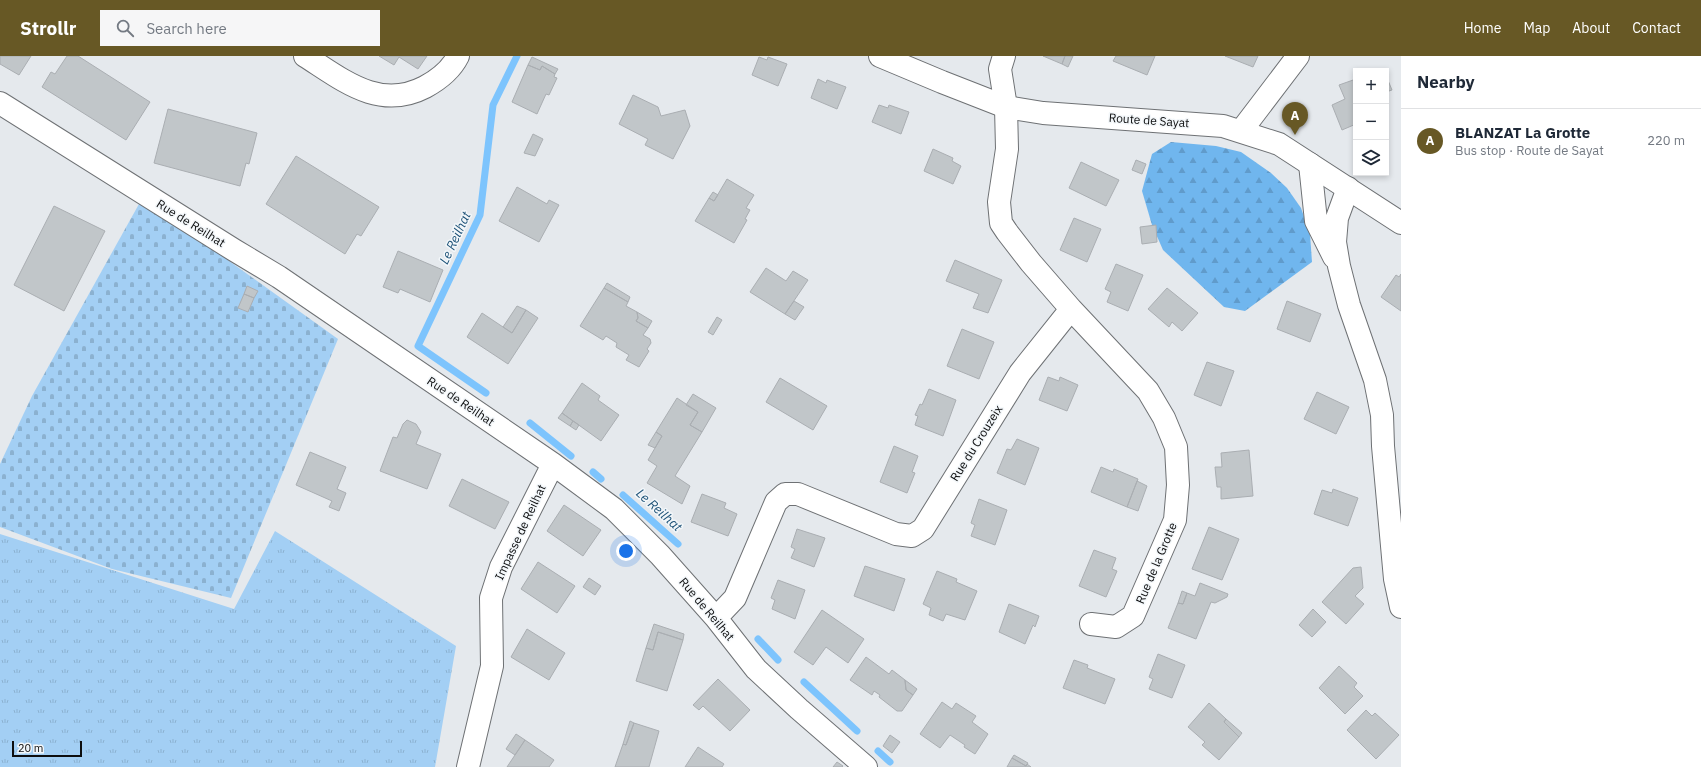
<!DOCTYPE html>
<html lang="en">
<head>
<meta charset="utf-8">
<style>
	:root { --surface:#fff; --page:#f6f6f7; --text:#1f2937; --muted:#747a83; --line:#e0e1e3; --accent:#675825 }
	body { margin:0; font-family:"IBM Plex Sans",sans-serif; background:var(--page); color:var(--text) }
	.controls { position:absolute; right:12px; top:12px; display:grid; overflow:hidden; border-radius:0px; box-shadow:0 2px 6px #0003 }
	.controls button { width:36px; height:36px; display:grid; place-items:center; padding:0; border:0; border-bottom:1px solid var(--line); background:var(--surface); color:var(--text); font:20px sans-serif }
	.scale { position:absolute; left:12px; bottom:10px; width:70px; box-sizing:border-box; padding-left:4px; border:2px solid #0d0e0f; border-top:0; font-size:11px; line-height:14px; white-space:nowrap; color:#0d0e0f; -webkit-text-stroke:3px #f3f7fa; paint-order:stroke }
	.you { position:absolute; left:626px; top:495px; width:14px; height:14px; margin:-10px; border:3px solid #fff; border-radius:50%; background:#1a73e8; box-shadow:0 0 0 6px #1a73e833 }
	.badge { display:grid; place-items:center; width:26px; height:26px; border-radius:50%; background:var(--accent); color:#fff; font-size:13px; font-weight:700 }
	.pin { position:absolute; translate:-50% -33px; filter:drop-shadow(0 1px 2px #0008) }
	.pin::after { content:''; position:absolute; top:21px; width:14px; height:12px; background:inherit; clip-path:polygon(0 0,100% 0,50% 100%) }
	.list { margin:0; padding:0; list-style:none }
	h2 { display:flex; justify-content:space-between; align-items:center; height:52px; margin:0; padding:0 16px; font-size:17px }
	h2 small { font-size:13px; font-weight:400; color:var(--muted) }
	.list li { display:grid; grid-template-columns:26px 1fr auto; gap:12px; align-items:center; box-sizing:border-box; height:64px; padding:0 16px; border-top:1px solid var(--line) }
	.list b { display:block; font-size:15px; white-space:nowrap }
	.list p { margin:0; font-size:13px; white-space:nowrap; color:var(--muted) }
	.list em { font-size:13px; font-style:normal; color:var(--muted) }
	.icon { flex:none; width:22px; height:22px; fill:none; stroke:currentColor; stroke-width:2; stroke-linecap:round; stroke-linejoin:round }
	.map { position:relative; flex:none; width:1401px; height:711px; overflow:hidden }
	header { display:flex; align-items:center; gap:24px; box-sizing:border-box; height:56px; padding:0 20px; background:var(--accent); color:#fff }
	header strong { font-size:19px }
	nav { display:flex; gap:22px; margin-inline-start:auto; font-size:14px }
	.search { width:280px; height:36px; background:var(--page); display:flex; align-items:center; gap:10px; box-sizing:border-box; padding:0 14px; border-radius:0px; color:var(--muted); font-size:15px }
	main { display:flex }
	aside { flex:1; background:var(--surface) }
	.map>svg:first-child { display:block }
</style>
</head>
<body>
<header>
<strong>Strollr</strong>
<div class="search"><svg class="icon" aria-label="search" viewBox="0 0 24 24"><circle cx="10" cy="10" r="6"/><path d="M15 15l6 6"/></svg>Search here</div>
<nav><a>Home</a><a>Map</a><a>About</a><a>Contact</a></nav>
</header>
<main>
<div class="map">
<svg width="1401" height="711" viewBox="0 0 1401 711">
	<defs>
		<pattern id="grass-tufts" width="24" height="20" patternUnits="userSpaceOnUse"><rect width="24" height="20" fill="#a3cff4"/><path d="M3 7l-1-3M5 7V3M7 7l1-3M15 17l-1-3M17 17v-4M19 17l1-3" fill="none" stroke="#8bb1d0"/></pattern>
		<pattern id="forest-firs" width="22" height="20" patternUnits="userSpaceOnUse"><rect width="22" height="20" fill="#70b6ee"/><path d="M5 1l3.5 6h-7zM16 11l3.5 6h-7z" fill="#609bcb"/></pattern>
		<pattern id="cemetery-stones" width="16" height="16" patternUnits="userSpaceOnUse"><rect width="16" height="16" fill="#a3cff4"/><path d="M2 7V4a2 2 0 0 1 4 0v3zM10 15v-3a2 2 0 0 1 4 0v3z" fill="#8bb1d0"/></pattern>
	</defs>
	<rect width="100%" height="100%" fill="#e5e9ed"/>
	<path fill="url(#grass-tufts)" d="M275,475L456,590L435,711H0V478L234,553Z"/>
	<path fill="url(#forest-firs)" d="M1171,86L1216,90L1241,96L1271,117L1287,132L1301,152L1310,178L1312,206L1245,255L1224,251L1163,194L1152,169L1142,135L1152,98Z"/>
	<path fill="url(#cemetery-stones)" d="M139,148L204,187L338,283L231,542L112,513L0,471V408L32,340Z"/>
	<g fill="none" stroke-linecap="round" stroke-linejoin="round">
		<path stroke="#7dc4fd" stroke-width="7" d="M486,337L418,290L480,159L493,49L517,0
			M530,367L571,400
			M593,416L601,423
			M623,439L678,488
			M758,583L778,604
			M804,626L857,675
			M878,695L890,706"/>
	</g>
	<path fill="#c1c6c9" stroke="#aaaeb2" d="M0,0H31L19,19L0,8Z
		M67,0H78L150,46L126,84L42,31L51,16L55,18Z
		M379,0H427L418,13L399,1L394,9Z
		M1043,0H1065L1062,8Z
		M1065,0H1073L1068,11L1062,8Z
		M1116,0H1155L1147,19L1113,5Z
		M1225,0H1258L1253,11Z
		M532,1L558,13L555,18L542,10L540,14L528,9Z
		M759,1L767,4L768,1L787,8L778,30L752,19Z
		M528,9L540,14L542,10L555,18L554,21L557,22L549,39L546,38L537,58L512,46Z
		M1386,22H1387L1392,34L1386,36Z
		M818,23L826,27L827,24L846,31L837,53L811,42Z
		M1356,23V68L1342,74L1332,49L1345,43L1339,29Z
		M633,39L658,51L661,60L685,54L690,70L673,103L645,89L648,83L619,68Z
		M879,49L888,52L889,49L909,56L901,78L872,66Z
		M168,53L257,77L249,108L246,107L240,130L154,107Z
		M533,78L543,83L535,100L524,97Z
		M933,93L953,102L952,105L961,110L953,128L924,115Z
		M296,100L379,151L361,180L357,178L345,198L266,148Z
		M1136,104L1146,108L1142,118L1132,114Z
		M1081,106L1119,124L1106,150L1069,132Z
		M727,123L754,139L746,152L750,154L745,163L747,164L734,187L695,165L709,142L714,145Z
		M517,131L547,148L549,144L559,149L539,186L499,165Z
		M713,136L718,139L714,145L709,142Z
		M54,150L105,175L64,255L14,229Z
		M1074,162L1101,173L1087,206L1060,194Z
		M1156,169L1157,186L1142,188L1140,171Z
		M398,195L443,214L430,246L400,233L398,237L383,231Z
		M955,204L1002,224L988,257L973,252L979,238L946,225Z
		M1116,208L1143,219L1128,255L1107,246L1111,236L1105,233Z
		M766,212L786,225L793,215L808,224L785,258L750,236Z
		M1401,218V255L1381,241L1396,219L1399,221Z
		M607,227L630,241L628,246L604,232Z
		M247,230L258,235L254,242L244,238Z
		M604,232L628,246L626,250L637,256L638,262L636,265L648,272L643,279L650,283L651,287L647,293L649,295L639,311L626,304L629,299L616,291L617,287L606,280L603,284L580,270Z
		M1167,232L1198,257L1182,275L1172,266L1169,271L1148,253Z
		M244,238L254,242L248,256L238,252Z
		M794,245L804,251L795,264L785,258Z
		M1287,245L1321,258L1310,286L1277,273Z
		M517,250L526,254L512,277L503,271Z
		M526,254L538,262L508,308L467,281L482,257L512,277Z
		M637,256L652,265L648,272L636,265L638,262Z
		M717,261L722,264L713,279L708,276Z
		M962,273L994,286L979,323L947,310Z
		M1207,306L1234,315L1221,350L1194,339Z
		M1048,321L1059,325L1060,321L1078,329L1067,355L1039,344Z
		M780,322L827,350L813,374L766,346Z
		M582,327L600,340L598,344L619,359L601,385L562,357Z
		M929,333L956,344L943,380L915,369L918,360L915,359L920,348L922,349Z
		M1317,336L1349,351L1336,378L1304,363Z
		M693,338L716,352L702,376L690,369L698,356L686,349Z
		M677,342L698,356L690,369L702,376L675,420L690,430L682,448L647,427L657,410L648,404L662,380L656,376Z
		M562,357L573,365L570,370L558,362Z
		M407,364L416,368L421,376L416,388L441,398L427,433L380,415L393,381L397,382L403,368Z
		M573,365L579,369L576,374L570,370Z
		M656,376L662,380L655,392L648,389Z
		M1017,383L1039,392L1025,429L997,417L1007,393L1011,394Z
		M894,390L918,400L912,416L915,417L907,437L880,426Z
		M1249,394L1253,440L1221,443V431H1217L1215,411H1222L1221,397Z
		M310,396L346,411L337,433L346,437L339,455L329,451L332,445L296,429Z
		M1101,411L1113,416L1114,413L1138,423L1127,451L1091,436Z
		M462,423L509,446L495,473L449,450Z
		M1137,425L1147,430L1138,455L1127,451Z
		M1333,433L1358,442L1348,470L1314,458L1322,434L1332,437Z
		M702,438L726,447L724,452L737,458L728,480L691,466Z
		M979,443L1007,454L995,489L971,480L975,469L971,467Z
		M564,449L601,474L583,500L547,475Z
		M1209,471L1239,483L1222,524L1192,513Z
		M797,473L825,482L814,511L791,502L795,493L791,491Z
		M1094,494L1116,502L1112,513L1117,515L1106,541L1079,530Z
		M538,506L575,530L557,557L521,533Z
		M865,510L905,523L894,555L854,540Z
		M1361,511L1363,532L1355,540L1364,548L1346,568L1322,546L1353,512Z
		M937,515L957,523L956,526L977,535L965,564L946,558L943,565L929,559L931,552L923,548Z
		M589,522L601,530L595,539L583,531Z
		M778,524L805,534L795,563L772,553L775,544L771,542Z
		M1200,527L1228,538L1227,541L1215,547L1211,546L1196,583L1168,572L1178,547L1183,548L1187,537L1195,540Z
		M1182,535L1187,537L1183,548L1178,547Z
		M1009,548L1039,560L1035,571L1033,569L1025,588L999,576Z
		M1313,553L1326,566L1312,581L1299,569Z
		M822,554L864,583L848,607L826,591L813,609L794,596Z
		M654,568L684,578L683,584L658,576L653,594L646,592Z
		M527,573L565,597L549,624L511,601Z
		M658,576L683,584L667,635L636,625L646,592L653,594Z
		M1158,598L1185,609L1172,642L1149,633L1153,623L1149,621Z
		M866,601L889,618L892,614L905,624L906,634L913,639L902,655H897L879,641L880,639L874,635L872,639L850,624Z
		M1074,604L1088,609L1087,612L1115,623L1105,648L1063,632Z
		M1339,610L1357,627L1354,631L1363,640L1345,658L1319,632Z
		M718,623L750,654L730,675L703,650L699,654L693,649Z
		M905,624L917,633L913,639L906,634Z
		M942,646L952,653L956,647L976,660L972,666L988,678L975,698L964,691L965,689L950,679L940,692L920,678Z
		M1209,647L1226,663L1224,666L1239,681L1219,704L1202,689L1205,686L1188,671Z
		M1366,654L1372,660L1375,657L1399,679L1376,703L1347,674Z
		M1226,663L1242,677L1239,681L1224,666Z
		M630,665L634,667L626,689L623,688Z
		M634,667L659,675L649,711H615L623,688L626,689Z
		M516,678L525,684L515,699L506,693Z
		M890,679L900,686L892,697L883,690Z
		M525,684L554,704L549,711H507Z
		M698,691L724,708L722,711H685Z
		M1014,699L1028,707L1026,710L1012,702Z
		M1012,702L1026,710L1027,708L1031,711H1007Z
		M837,706L843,710L842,711H833Z"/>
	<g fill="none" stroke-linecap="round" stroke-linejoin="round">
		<g stroke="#6e7174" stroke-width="24">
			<path id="minor" d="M305,0C343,24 379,55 425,31C438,24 451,14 458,0
				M0,47L234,194L279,221L553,408L614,453L660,499L716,562L756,613L799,653L866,711
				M1241,75L1298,0
				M1310,108L1316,165L1334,201
				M1348,132L1337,162L1335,186L1339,210L1349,249L1375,324L1382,359L1383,390L1395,523L1401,551
				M1071,253L1148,335L1164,362L1176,391L1178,429L1175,464L1133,560L1116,571L1091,568
				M716,562L735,542L776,446L785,438H798L896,478L912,480L923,473L1020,317L1071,253L1031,207L1007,176L1001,167L999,146L1007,93L1006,51L1000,13L1004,0
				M468,711L492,610L491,542L501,511L553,408"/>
		</g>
		<g stroke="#6e7174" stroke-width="24">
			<path id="tertiary" d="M880,0L942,26L1006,51L1043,57L1223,70L1279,88L1401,167"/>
		</g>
		<use href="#minor" stroke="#fff" stroke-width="22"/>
		<use href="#tertiary" stroke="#fff" stroke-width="22"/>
	</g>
	<g text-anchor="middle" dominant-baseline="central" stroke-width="3" stroke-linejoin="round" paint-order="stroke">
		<g font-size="12" fill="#0d0e0f" stroke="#f3f7fa">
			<text transform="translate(1149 64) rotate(4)">Route de Sayat</text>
			<text transform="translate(191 167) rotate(32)">Rue de Reilhat</text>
			<text transform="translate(461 345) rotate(34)">Rue de Reilhat</text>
			<text transform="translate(976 387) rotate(-58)">Rue du Crouzeix</text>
			<text transform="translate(520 476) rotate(-65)">Impasse de Reilhat</text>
			<text transform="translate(1156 507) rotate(-67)">Rue de la Grotte</text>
			<text transform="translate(707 553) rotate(50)">Rue de Reilhat</text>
		</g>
		<g font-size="13" font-style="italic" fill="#1f5378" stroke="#f3f7fa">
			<text transform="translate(455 182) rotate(-65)">Le Reilhat</text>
			<text transform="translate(659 454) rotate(42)">Le Reilhat</text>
		</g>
	</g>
</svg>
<div class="controls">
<button>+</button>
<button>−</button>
<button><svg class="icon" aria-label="layers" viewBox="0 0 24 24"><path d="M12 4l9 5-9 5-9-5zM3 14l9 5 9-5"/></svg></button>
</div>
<div class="scale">20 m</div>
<div class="you"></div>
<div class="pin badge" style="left:1295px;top:79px">A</div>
</div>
<aside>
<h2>Nearby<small></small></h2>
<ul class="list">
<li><span class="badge">A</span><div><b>BLANZAT La Grotte</b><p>Bus stop · Route de Sayat</p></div><em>220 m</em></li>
</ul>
</aside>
</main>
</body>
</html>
